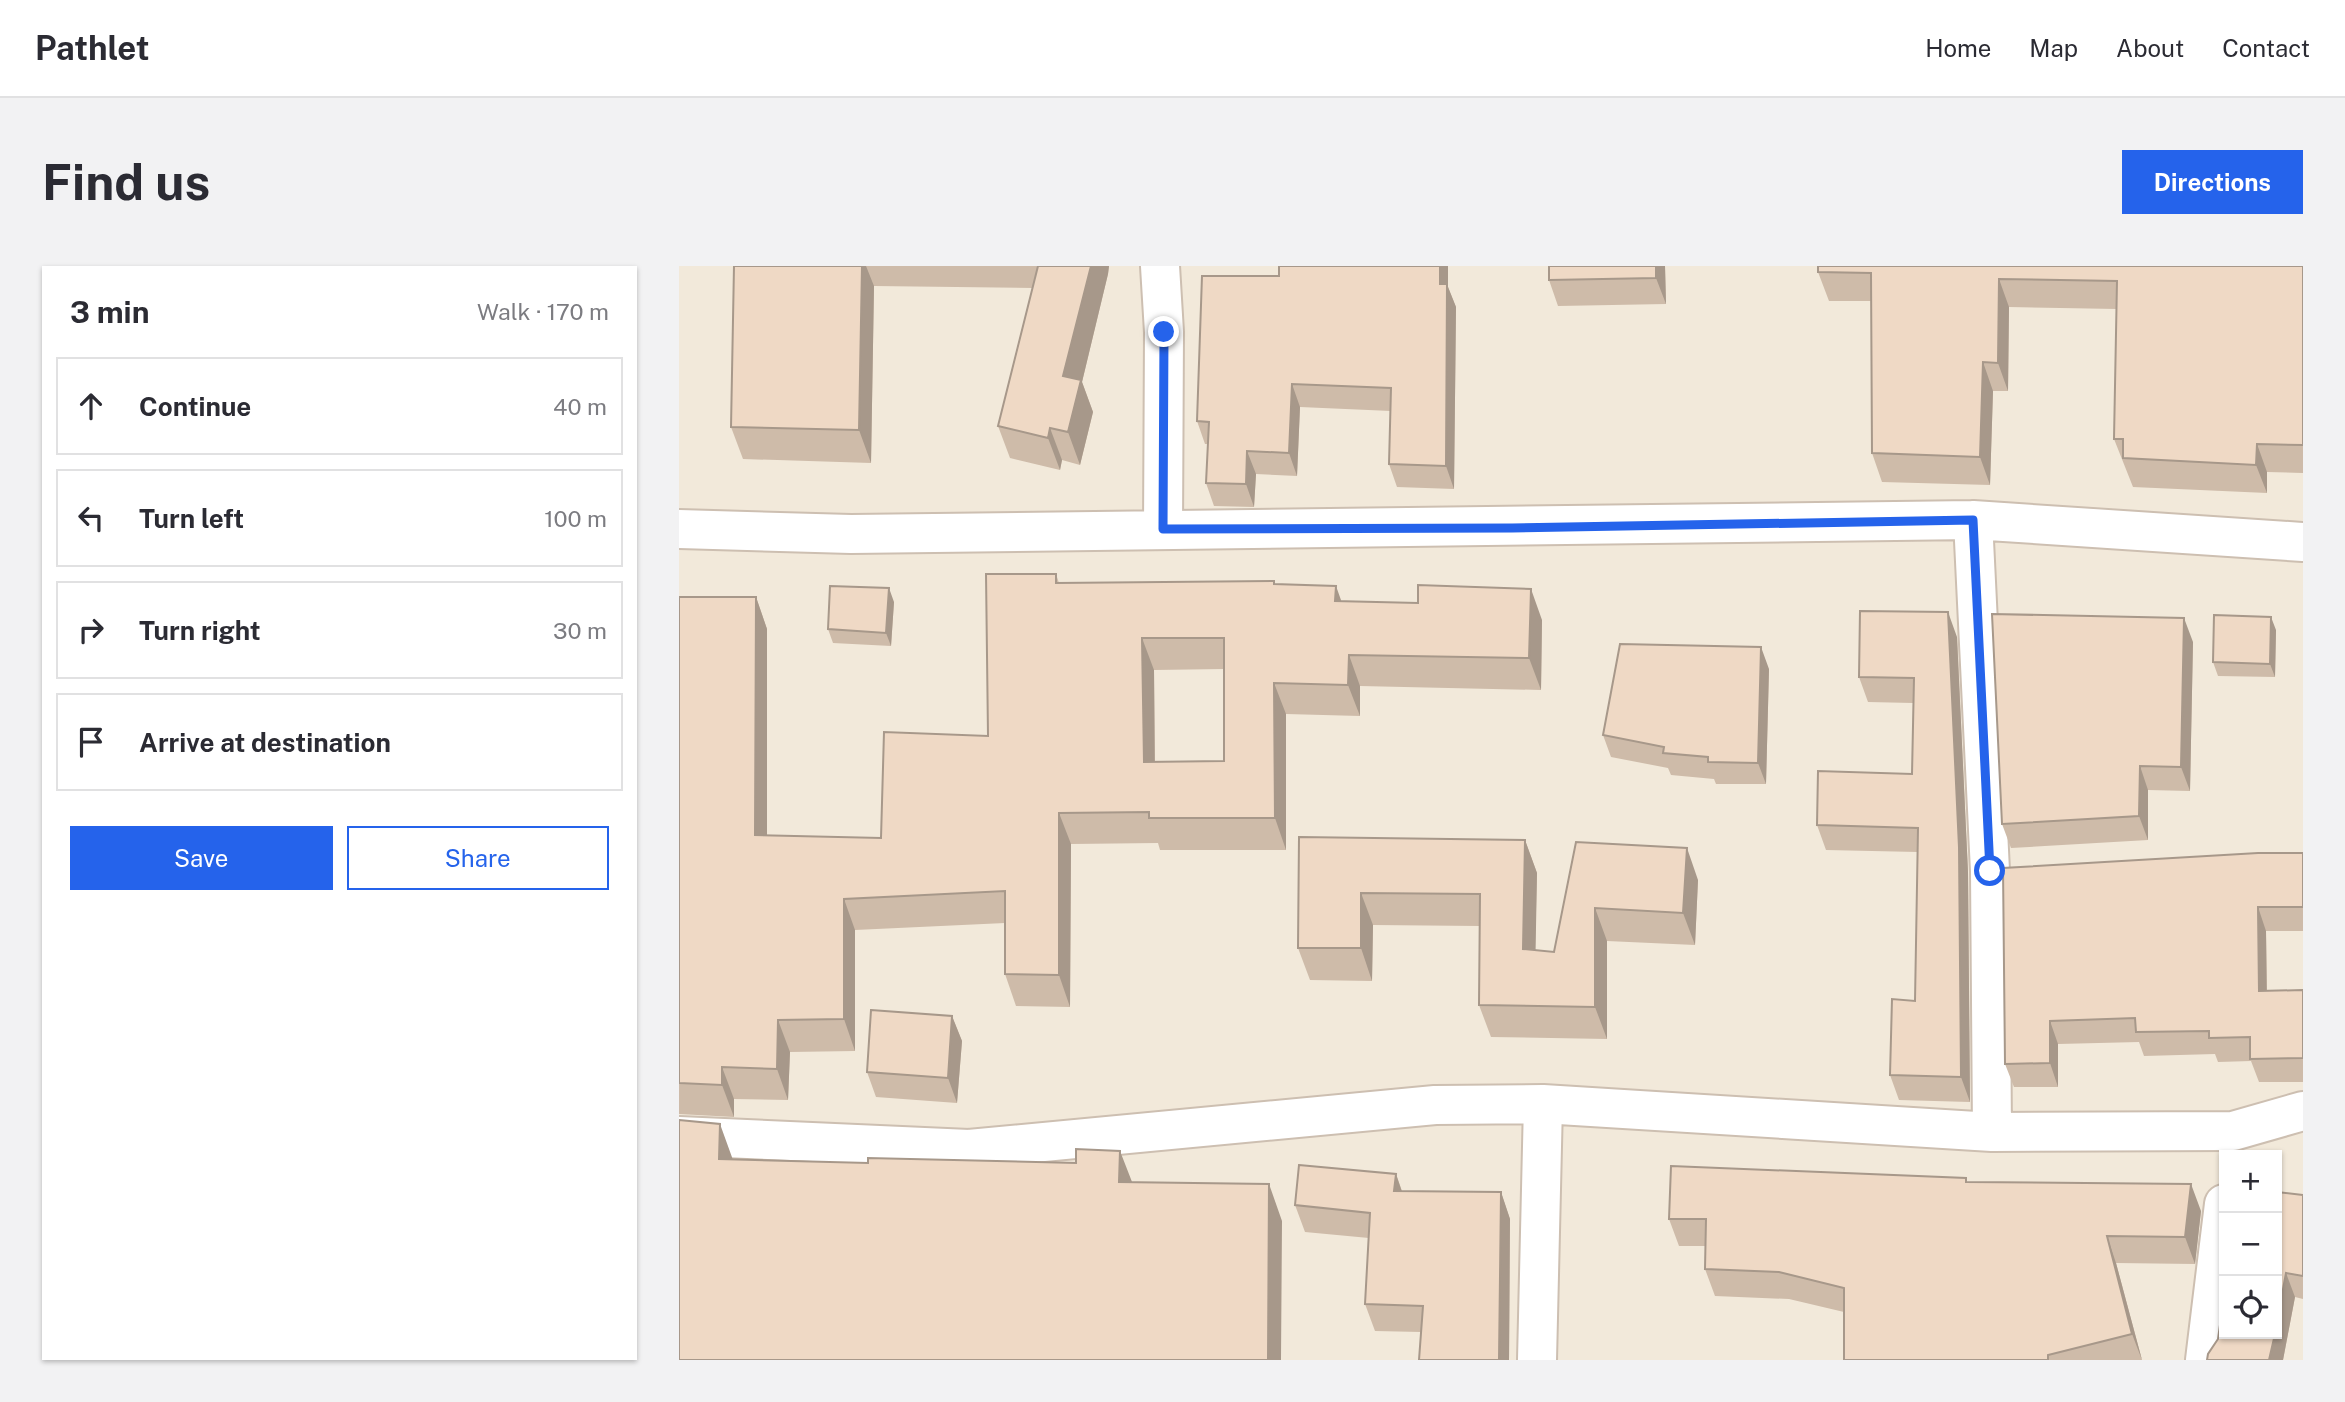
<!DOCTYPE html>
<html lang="en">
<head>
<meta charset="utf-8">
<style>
	:root { --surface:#fff; --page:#f2f2f3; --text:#2b2b33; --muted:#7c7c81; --line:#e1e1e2; --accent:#2563eb }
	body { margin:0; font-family:"Public Sans",sans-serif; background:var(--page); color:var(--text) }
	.controls { position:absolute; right:21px; bottom:21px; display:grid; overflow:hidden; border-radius:0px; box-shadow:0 2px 5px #0004 }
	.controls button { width:63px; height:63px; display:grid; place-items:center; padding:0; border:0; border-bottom:2px solid var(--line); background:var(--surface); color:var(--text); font:35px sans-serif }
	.stop { position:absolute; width:21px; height:21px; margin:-16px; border:5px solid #2563eb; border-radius:50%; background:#fff }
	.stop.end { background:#2563eb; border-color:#fff; box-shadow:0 2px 7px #0008 }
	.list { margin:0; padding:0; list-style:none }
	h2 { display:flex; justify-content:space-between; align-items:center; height:91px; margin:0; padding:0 28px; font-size:30px }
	h2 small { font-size:23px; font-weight:400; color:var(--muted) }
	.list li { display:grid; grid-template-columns:46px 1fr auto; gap:21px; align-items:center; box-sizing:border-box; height:98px; margin:0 14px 14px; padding:0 14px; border:2px solid var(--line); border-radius:0px }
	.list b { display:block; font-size:26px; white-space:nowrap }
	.list em { font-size:23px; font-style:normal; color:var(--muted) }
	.actions { display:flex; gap:14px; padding:21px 28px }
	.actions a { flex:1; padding:16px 0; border:2px solid var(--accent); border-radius:0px; text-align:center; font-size:24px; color:var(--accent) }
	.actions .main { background:var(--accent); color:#fff }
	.icon { flex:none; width:38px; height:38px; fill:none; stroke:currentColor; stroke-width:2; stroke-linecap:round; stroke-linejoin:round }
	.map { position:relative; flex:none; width:1624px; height:1094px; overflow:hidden; border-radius:0px }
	header { display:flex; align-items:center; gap:42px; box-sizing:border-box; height:98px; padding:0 35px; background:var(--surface); border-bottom:2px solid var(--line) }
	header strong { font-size:33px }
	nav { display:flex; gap:38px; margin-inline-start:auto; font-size:24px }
	.intro { display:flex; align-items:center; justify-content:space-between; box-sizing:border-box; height:168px; padding:0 42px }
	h1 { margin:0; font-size:49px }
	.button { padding:18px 32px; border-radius:0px; background:var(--accent); color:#fff; font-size:24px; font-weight:700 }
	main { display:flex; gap:42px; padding:0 42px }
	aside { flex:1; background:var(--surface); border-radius:0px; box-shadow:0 2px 5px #0004 }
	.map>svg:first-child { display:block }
</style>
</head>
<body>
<header>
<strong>Pathlet</strong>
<nav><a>Home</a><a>Map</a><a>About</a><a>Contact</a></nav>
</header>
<div class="intro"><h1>Find us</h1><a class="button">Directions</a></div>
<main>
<aside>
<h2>3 min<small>Walk · 170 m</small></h2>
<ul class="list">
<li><svg class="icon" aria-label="ahead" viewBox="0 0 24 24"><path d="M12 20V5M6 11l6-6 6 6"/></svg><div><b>Continue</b></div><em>40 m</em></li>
<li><svg class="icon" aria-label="left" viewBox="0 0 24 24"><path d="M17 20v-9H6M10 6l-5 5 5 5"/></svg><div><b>Turn left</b></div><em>100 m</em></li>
<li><svg class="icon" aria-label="right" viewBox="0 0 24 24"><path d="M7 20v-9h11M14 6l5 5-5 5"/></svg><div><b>Turn right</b></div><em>30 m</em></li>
<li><svg class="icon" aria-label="arrive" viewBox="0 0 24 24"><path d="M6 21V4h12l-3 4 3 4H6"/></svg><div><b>Arrive at destination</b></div></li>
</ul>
<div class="actions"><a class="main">Save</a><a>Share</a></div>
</aside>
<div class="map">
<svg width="1624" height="1094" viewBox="0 0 1624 1094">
	<rect width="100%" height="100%" fill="#fbf6eb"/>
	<path fill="#f2e9da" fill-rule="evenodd" d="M0,0H1624V1094H0ZM1545,889H1598V1068H1545Z"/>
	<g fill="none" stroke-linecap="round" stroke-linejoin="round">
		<g stroke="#cdbfb1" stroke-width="42">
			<path id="minor" d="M481,0L485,66L484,263
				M1294,254L1311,605L1313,866
				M0,263L172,268L1294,254L1624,276
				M0,870L290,883L756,839L864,838L1313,866L1554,865L1624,845
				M858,1094L864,838
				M1526,1094L1545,938"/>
		</g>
		<use href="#minor" stroke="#fff" stroke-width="38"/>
	</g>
	<path fill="#cebba9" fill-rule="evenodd" d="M55,0H430L429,8L403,116L414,146L401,199L383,194L381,204L331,192L319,160L354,22L195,20L192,197L64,193L52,161Z
		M600,0H769V21L777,41L775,223L718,221L710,198L712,145L621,141L618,210L577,208L575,241L535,240L527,217L529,178H526L518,155L600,10Z
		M986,0L987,38L879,40L870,14Z
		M1624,0V207L1588,206V227L1454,221L1435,173L1438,43L1330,41L1329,125H1314L1311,219L1203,216L1193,187L1192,35H1150L1139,6Z
		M377,308L380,317L596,318L662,335L863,354L862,424L681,420V450L607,448V584H481L479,577L392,578L391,741L337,740L326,708V657L176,664V785L111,786L109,834L55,833V851L0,848V331H77L88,363V569L202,572L309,470ZM545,403V495L476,496L475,404Z
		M215,336L212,380L154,377L149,363Z
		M1597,364L1596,411L1539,410L1534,396Z
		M1278,371L1289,606L1291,836L1220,834L1211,809L1236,735L1239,586L1147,584L1138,559L1233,508L1234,437L1189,436L1180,411Z
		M1514,376L1511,525L1469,524V574L1332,582L1323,558Z
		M1090,403L1087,518H1037L1035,513L992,509L989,502L932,491L924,469Z
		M620,571L846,574L858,607L856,684L875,686L897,576L1019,614L1016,679L928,675V773L812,771L800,739L801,660L694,659L693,715L631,714L619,682Z
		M1624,587V665H1587L1588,725L1624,724V816H1580L1572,795L1539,796L1536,788L1465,790L1460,776L1379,778V821H1335L1326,798L1324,602Z
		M273,750L283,775L278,837L197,831L188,806Z
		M717,908L723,925L822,926L831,953L830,1094H740L742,1066L696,1065L686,1038L690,972L626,966L616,939Z
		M1289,917L1522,945L1516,998L1437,997L1463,1094H1165V1046L1110,1033L1036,1030L1026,1003V980H1000L990,953Z
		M1598,926L1624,929V1033L1616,1031L1604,1094H1528L1539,1073Z"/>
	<path fill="#a7988a" d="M183,0H187L195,20L192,197L180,164Z
		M412,0H430L429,8L403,116L414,146L401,199L389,166L384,110Z
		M761,0H769V21L777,41L775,223L767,200Z
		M977,0H986L987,38L977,12Z
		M1320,13L1330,41L1329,125L1319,97Z
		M1304,96L1314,125L1311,219L1301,191Z
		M613,118L621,141L618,210L610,187Z
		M371,162L383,194L381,204L369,172Z
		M1578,178L1588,206V227L1577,199Z
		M568,185L577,208L575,241L567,218Z
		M657,320L668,351L656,335Z
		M210,322L215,336L212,380L207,367Z
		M852,323L863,354L862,424L850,392Z
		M77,331L88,363V600L76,569Z
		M1269,346L1278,371L1289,606L1291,836L1282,811Z
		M1592,351L1597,364L1596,411L1591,398Z
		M1505,352L1514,376L1511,525L1502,501Z
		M463,372L475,404L476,527L465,496Z
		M1082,381L1090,403L1087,518L1079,497Z
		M670,389L681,420V450L669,419Z
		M595,417L607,448V584L596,552Z
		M1461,500L1469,524V574L1460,550Z
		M380,547L392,578L391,741L380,709Z
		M846,574L858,607L856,715L844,683Z
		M1008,582L1019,614L1016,679L1004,647Z
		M682,627L694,659L693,715L682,682Z
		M165,633L176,664V785L165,753Z
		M1579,641L1587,665L1588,749L1580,725Z
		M916,642L928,675V773L916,741Z
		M273,750L283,775L278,837L269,812Z
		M99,754L111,786L109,834L98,803Z
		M1371,755L1379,778V821L1371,797Z
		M43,801L55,833V851L43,819Z
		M41,858L54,894L40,893Z
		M441,885L455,921L440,916Z
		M717,908L726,935L715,925Z
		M590,918L603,955L602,1094H589Z
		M1512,918L1522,945L1516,998L1506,971Z
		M822,926L831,953L830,1094H820Z
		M1428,970L1437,997L1463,1094L1453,1068Z
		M1607,1007L1616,1031L1604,1094H1590L1596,1068H1598V1056Z"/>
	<path fill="#efd9c5" stroke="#a7988a" stroke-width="2" fill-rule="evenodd" d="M55,0H183L180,164L52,161Z
		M359,0H412L384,110L402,114L389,166L371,162L369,172L319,160Z
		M600,0H761V18H768L767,200L710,198L712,122L613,118L610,187L568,185L567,218L527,217L530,156L518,155L523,10H600Z
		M870,0H977V12L870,14Z
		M1139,0H1624V179L1578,178L1577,199L1444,192V173H1435L1438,15L1320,13L1319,97L1304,96L1301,191L1193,187L1192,7L1139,6Z
		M307,308H377V317L595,315V318L657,320L656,335L739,337V319L852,323L850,392L670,389L669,419L595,417L596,552H470V546L380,547V709L326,708V625L165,633V753L99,754L98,803L43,801V819L0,817V331H77L76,569L202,572L205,466L309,470ZM463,372H545V495L465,496Z
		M151,320L210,322L207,367L149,363Z
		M1181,345L1269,346L1280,581L1282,811L1211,809L1213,733L1236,735L1239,562L1138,559L1139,505L1233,508L1235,412L1180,411Z
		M1313,348L1505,352L1502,501L1461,500L1460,550L1323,558Z
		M1535,349L1592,351L1591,398L1534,396Z
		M941,378L1082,381L1079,497L1029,496V491L984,487L985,481L924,469Z
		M620,571L846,574L844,683L875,686L897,576L1008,582L1004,647L916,642V741L800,739L801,628L682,627V682H619Z
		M1579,587H1624V641H1579L1580,725L1624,724V792L1571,793V771L1530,772V765L1457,766L1456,752L1371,755V797L1326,798L1324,602Z
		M192,744L273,750L269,812L188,806Z
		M0,854L41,858L40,893L189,897V892L397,897V883L441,885L440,916L590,918L589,1094H0Z
		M620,899L717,908L715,925L822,926L820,1094H740L744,1040L686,1038L691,947L616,939Z
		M992,900L1287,912V916L1512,918L1506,971L1428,970L1453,1068L1369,1089V1094H1165V1022L1100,1006L1026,1003L1027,953H990Z
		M1598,926L1624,929V1010L1607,1007L1598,1056Z
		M1545,1031V1068H1596L1590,1094H1528L1529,1088L1539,1073Z"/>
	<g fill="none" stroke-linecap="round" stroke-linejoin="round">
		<path stroke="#2563eb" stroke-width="9" d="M485,66L484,263L833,262L1294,254L1311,605"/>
	</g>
</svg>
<div class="controls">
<button>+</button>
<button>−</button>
<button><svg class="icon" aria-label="locate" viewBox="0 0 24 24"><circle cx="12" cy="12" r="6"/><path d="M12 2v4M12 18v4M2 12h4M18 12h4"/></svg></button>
</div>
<div class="stop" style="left:1311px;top:605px"></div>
<div class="stop end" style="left:485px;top:66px"></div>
</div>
</main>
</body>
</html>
